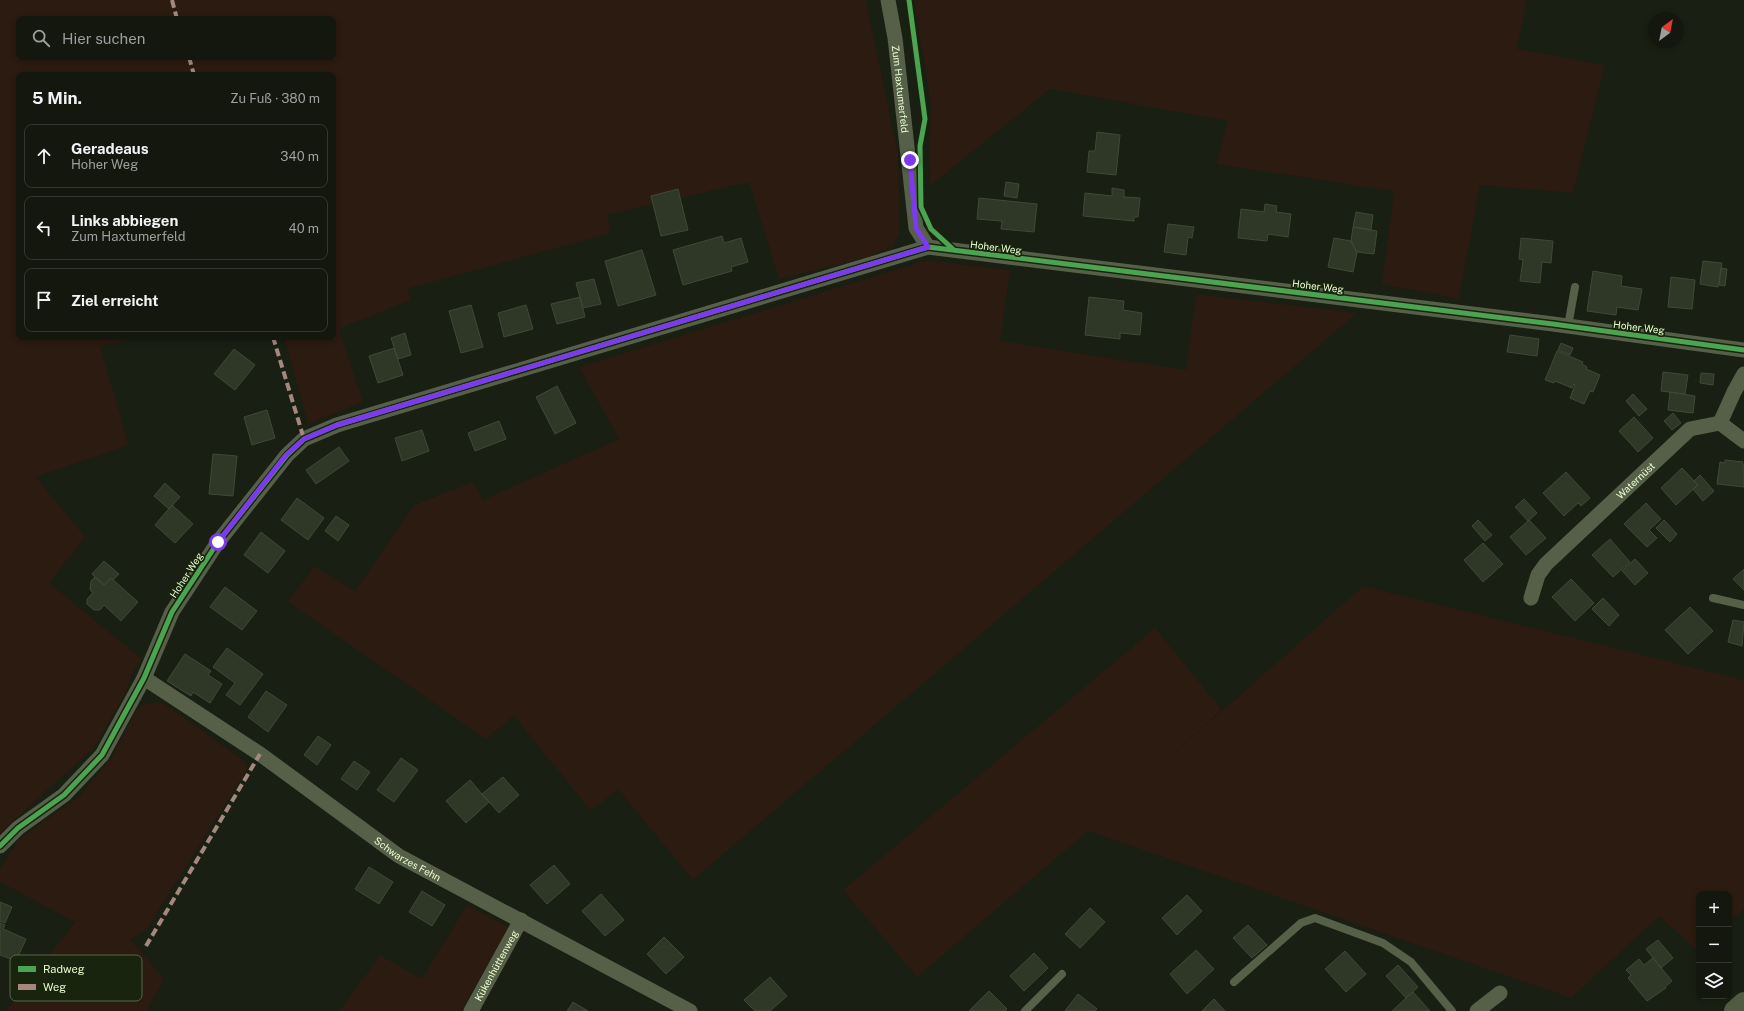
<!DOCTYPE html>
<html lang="de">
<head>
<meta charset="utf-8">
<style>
	:root { --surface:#13170e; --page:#20241c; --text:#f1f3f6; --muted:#9d9f9e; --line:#32362e }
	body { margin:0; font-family:"Public Sans",sans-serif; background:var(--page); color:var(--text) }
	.controls { position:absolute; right:12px; bottom:12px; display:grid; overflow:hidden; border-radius:8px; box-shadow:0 2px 6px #0003 }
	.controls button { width:36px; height:36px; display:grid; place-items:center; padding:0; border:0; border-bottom:1px solid var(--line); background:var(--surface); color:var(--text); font:20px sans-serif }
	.compass { position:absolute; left:1648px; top:12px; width:36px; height:36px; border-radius:50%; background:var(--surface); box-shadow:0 2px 6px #0003; rotate:32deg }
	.stop { position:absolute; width:12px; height:12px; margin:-9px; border:3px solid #7c3aed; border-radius:50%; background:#fff }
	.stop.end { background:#7c3aed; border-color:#fff; box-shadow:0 1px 4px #0008 }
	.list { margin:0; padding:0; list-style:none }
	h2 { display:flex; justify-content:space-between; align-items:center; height:52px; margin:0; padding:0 16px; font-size:17px }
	h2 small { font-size:13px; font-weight:400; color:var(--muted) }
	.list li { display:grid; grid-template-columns:26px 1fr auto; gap:12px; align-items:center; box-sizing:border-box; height:64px; margin:0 8px 8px; padding:0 8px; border:1px solid var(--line); border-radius:8px }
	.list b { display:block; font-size:15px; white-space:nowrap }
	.list p { margin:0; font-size:13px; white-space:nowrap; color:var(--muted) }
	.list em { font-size:13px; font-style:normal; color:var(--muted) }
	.icon { flex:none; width:22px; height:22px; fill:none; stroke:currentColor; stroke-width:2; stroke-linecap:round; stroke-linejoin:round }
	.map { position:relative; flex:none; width:1744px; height:1011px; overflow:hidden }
	.search { position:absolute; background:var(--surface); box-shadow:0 2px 6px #0003; left:16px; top:16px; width:320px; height:44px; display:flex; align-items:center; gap:10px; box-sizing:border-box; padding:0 14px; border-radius:8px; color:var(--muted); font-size:15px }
	.panel { position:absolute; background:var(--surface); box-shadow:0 2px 6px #0003; left:16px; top:72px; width:320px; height:268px; border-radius:8px }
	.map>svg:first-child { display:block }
</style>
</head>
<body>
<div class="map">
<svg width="1744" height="1011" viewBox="0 0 1744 1011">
	<rect width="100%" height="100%" fill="#191f13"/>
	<path fill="#2b1b11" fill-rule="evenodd" d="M0,0H866L898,155L900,233L893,246L868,257L779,279L749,182L607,215L611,233L407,289L411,300L339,329L363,402L308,424L284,337H333V75H19V337H137L100,347L129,445L36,477L85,537L49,583L142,659L132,674L125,694L94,748L0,833ZM19,19H333V57H19Z
		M914,0H1527L1517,49L1605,65L1573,193L1480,185L1459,299L1382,284L1394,191L1216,164L1228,121L1050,89L930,186L929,143L931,106Z
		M921,262H941L1010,270L1000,341L1186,370L1196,294L1357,313L693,880L618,789L591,811L514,716L486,739L288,602L314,566L355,591L414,505L473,482L483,500L619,439L579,367Z
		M1363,586L1744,680V909L1729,923V894H1699L1698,952L1659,916L1571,998L1088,831L917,977L843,890L1155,628L1222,710L1151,774Z
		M162,702L246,762L247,770L146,930L130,940L148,959L164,980L146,1011H6L75,922L0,882V869L19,839L80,796L112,757L136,711L145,704Z
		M467,905L509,927L461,1011H339L380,955L422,979Z"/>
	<path fill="#2f3727" stroke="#3f4a35" d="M1097,132L1120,135L1116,175L1087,172L1089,151H1095Z
		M1006,182L1019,184L1017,198L1004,196Z
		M1112,188L1124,190V197L1140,198L1138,217H1134V221L1083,216L1085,193L1112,196Z
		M678,189L688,230L661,236L651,196Z
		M979,198L1037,204L1034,232L1001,229L1002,221L977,219Z
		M1265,204L1277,206L1276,212L1291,214L1288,237L1268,234L1267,241L1238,238L1241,209L1264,212Z
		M1356,212L1373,215L1371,230L1353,227Z
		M1168,224L1194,227L1192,238L1188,237L1186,255L1164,252Z
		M1353,227L1377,231L1374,254L1357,252L1351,241Z
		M722,236L724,243L741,238L748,262L731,267L732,271L683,285L673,250Z
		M1334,238L1351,241L1357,252L1353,272L1328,267Z
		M1521,238L1553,241L1551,263L1542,262L1540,283L1520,281L1523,260L1519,259Z
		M642,250L656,295L618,306L605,261Z
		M1703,261L1722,263L1718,287L1700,284Z
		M1721,268L1727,269L1725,286L1719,285Z
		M1593,271L1622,276L1621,286L1642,289L1638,310L1617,307L1616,315L1587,311Z
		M1671,277L1695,280L1692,309L1668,307Z
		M594,279L601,304L583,308L576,283Z
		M580,297L585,317L557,324L551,304Z
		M1089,297L1124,301L1123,310L1142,313L1140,335L1120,333V339L1085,335Z
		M471,305L483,347L461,353L449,311Z
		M526,305L533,329L504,337L498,313Z
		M405,333L411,355L398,359L391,338Z
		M1510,335L1539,339L1537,356L1507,352Z
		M1561,343L1573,348L1570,355L1558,350Z
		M394,348L403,375L378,383L369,356Z
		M234,349L255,365L235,390L214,374Z
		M1557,351L1583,362L1582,364L1587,367L1586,369L1600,375L1593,392L1590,391L1584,404L1570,398L1575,385L1574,384L1572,388L1555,381L1554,383L1545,380Z
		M1663,372L1688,375L1685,394L1661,391Z
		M1701,373L1714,374L1713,385L1700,383Z
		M557,386L576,423L555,434L536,397Z
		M1670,392L1695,396L1693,413L1668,410Z
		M1633,394L1647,409L1639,416L1626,401Z
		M267,410L275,438L252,445L244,417Z
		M1673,413L1681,423L1672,430L1664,421Z
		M1634,417L1653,438L1638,452L1619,431Z
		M499,421L506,439L475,451L468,433Z
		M422,430L429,451L402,461L395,438Z
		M339,447L349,461L316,484L306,470Z
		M213,454L237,456L233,496L209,494Z
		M1725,460L1743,462L1742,465H1744V487L1717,484L1720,462L1725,463Z
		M1682,468L1698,485L1676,505L1661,488Z
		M1566,472L1590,498L1581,506L1578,503L1564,516L1543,493Z
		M1700,475L1714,491L1703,501L1693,489L1698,485L1694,481Z
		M165,483L180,497L169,509L154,496Z
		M297,498L324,518L308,540L281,520Z
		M1524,499L1537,513L1528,521L1515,507Z
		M1646,503L1661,519L1649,530L1657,538L1647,547L1624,524Z
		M172,505L193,524L175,543L155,525Z
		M336,516L349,525L338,541L325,531Z
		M1478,520L1492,535L1485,541L1472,526Z
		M1529,520L1546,538L1526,555L1510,537Z
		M1664,520L1677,534L1670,542L1656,528Z
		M261,532L285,551L268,573L244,555Z
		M1610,539L1630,562L1613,577L1592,555Z
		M1483,543L1503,564L1483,582L1464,560Z
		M1635,559L1648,573L1635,585L1622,571Z
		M104,561L119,574L113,580L111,578L104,585L92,574Z
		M1744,569V590L1733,579Z
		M95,577L104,585L111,578L138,602L121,621L104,605L100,610H94L87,604V599L93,593L90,590L91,581Z
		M1571,579L1594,603L1575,621L1552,597Z
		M225,587L257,611L242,630L210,607Z
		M1603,598L1619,615L1609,626L1592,609Z
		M1690,607L1713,631L1688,654L1665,630Z
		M1733,620L1744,622L1742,646L1728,642Z
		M227,648L263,674L240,705L226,695L235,683L213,667Z
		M185,654L211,671L208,675L222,684L210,703L193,692L191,696L167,681Z
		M266,691L287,705L268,732L248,717Z
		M318,736L331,745L317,765L304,755Z
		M401,758L418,770L394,802L377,790Z
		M354,761L370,772L357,790L341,779Z
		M503,777L519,795L499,813L482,794Z
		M470,780L489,802L466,823L446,801Z
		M554,865L570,884L547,904L530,885Z
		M369,867L393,882L379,904L355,889Z
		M422,891L445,905L432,926L409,912Z
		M601,894L624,920L605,936L582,911Z
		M1187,895L1202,911L1177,935L1162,918Z
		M0,902L12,907L5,923L0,921Z
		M1090,908L1105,922L1080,948L1065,934Z
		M0,923L5,925L3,929L26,939L16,961L0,955Z
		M1248,925L1267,945L1252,958L1233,938Z
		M664,937L684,957L666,974L647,954Z
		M1658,940L1673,958L1661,968L1646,949Z
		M1196,950L1214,969L1187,994L1170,974Z
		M1345,951L1366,974L1346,992L1325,969Z
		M1034,953L1048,968L1024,991L1010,976Z
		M1653,958L1672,981L1665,987L1666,988L1647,1001L1628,978L1631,975L1626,970L1639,959L1644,965Z
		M1398,965L1418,987L1406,998L1386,976Z
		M770,977L787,996L770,1011H755L744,1000Z
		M989,991L1007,1009L1005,1011H969Z
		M1413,992L1430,1011H1392L1406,998Z
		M1078,994L1097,1009L1095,1011H1065Z
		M1214,999L1225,1011H1202Z
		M573,1002L588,1011H567Z"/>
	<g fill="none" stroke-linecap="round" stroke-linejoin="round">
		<path stroke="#566048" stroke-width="8" d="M1568,326L1575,287
			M1713,598L1744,605
			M1234,982L1301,923L1315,918L1383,943L1411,962L1452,1011
			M1025,1011L1062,974"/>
		<g stroke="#566048" stroke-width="15">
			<path id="s1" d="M888,0L895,38L916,228L928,247"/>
			<path d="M1720,423L1734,392L1744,374"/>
			<path d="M1720,423L1744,441"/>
			<path id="s2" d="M1531,598L1538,575L1546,564L1690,429L1720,423"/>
			<path id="s3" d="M144,678L260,754L399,856L690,1011"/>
			<path d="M0,846L18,828L64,795L102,755L144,678L172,612L218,542L287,455L304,439L337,425L928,247L1553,324L1744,350"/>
			<path id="s4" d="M471,1011L521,920"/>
			<path d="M1477,1011L1500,993"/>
		</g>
		<path stroke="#515b42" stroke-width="22" d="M1735,1011L1744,1003"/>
		<path stroke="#a5887d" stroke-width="4" stroke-dasharray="8 4" stroke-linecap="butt" d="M172,0L177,19
			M189,57L194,75
			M273,337L304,439
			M146,946L260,754"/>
		<g stroke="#19240e" stroke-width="8">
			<path id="cycleway" d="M909,0L925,119L920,146L921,207L931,229L954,250
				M0,846L18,828L64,795L102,755L144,678L172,612L218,542L287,455L304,439L337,425L928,247L1553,324L1744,350"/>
		</g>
		<use href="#cycleway" stroke="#4ca352" stroke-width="5"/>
	</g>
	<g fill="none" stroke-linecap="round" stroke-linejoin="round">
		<path stroke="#7c3aed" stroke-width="5" d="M218,542L286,455L304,439L337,425L928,247L916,228L910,160"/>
	</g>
	<g text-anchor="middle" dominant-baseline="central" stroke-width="3.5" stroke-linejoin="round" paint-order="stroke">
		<g font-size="10" fill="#eaffd1" stroke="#19240e">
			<text stroke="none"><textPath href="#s1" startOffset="90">Zum Haxtumerfeld</textPath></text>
			<text transform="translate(996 247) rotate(7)">Hoher Weg</text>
			<text transform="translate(1318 286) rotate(7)">Hoher Weg</text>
			<text transform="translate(1639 327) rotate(7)">Hoher Weg</text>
			<text stroke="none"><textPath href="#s2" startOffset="160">Waternüst</textPath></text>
			<text transform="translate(186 575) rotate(-57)">Hoher Weg</text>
			<text stroke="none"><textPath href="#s3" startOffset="320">Schwarzes Fehn</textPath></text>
			<text stroke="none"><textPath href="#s4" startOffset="52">Kükenhüttenweg</textPath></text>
		</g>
	</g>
	<rect x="10" y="955" width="132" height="46" rx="6" fill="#19240e" stroke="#586648" stroke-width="1"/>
	<rect x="18" y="966" width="18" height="6" fill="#4ca352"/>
	<rect x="18" y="984" width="18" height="6" fill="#a5887d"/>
	<g font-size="11" fill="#eaffd1">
		<text x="43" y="973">Radweg</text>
		<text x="43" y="991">Weg</text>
	</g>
</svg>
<div class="controls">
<button>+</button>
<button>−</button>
<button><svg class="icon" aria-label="layers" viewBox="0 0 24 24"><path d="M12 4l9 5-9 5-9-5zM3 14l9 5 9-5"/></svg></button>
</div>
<svg class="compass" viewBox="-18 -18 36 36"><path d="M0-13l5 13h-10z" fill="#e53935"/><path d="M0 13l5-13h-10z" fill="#9d9f9e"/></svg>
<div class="stop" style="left:218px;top:542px"></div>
<div class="stop end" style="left:910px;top:160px"></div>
<div class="search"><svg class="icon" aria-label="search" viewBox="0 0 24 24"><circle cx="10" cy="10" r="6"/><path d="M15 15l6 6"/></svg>Hier suchen</div>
<section class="panel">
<h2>5 Min.<small>Zu Fuß · 380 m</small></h2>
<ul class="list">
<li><svg class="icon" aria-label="ahead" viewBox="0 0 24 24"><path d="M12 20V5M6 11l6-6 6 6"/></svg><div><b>Geradeaus</b><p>Hoher Weg</p></div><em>340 m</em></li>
<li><svg class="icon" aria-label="left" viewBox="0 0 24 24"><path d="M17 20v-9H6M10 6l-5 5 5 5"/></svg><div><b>Links abbiegen</b><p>Zum Haxtumerfeld</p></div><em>40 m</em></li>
<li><svg class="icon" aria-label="arrive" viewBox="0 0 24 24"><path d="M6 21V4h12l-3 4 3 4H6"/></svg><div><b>Ziel erreicht</b></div></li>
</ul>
</section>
</div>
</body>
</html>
